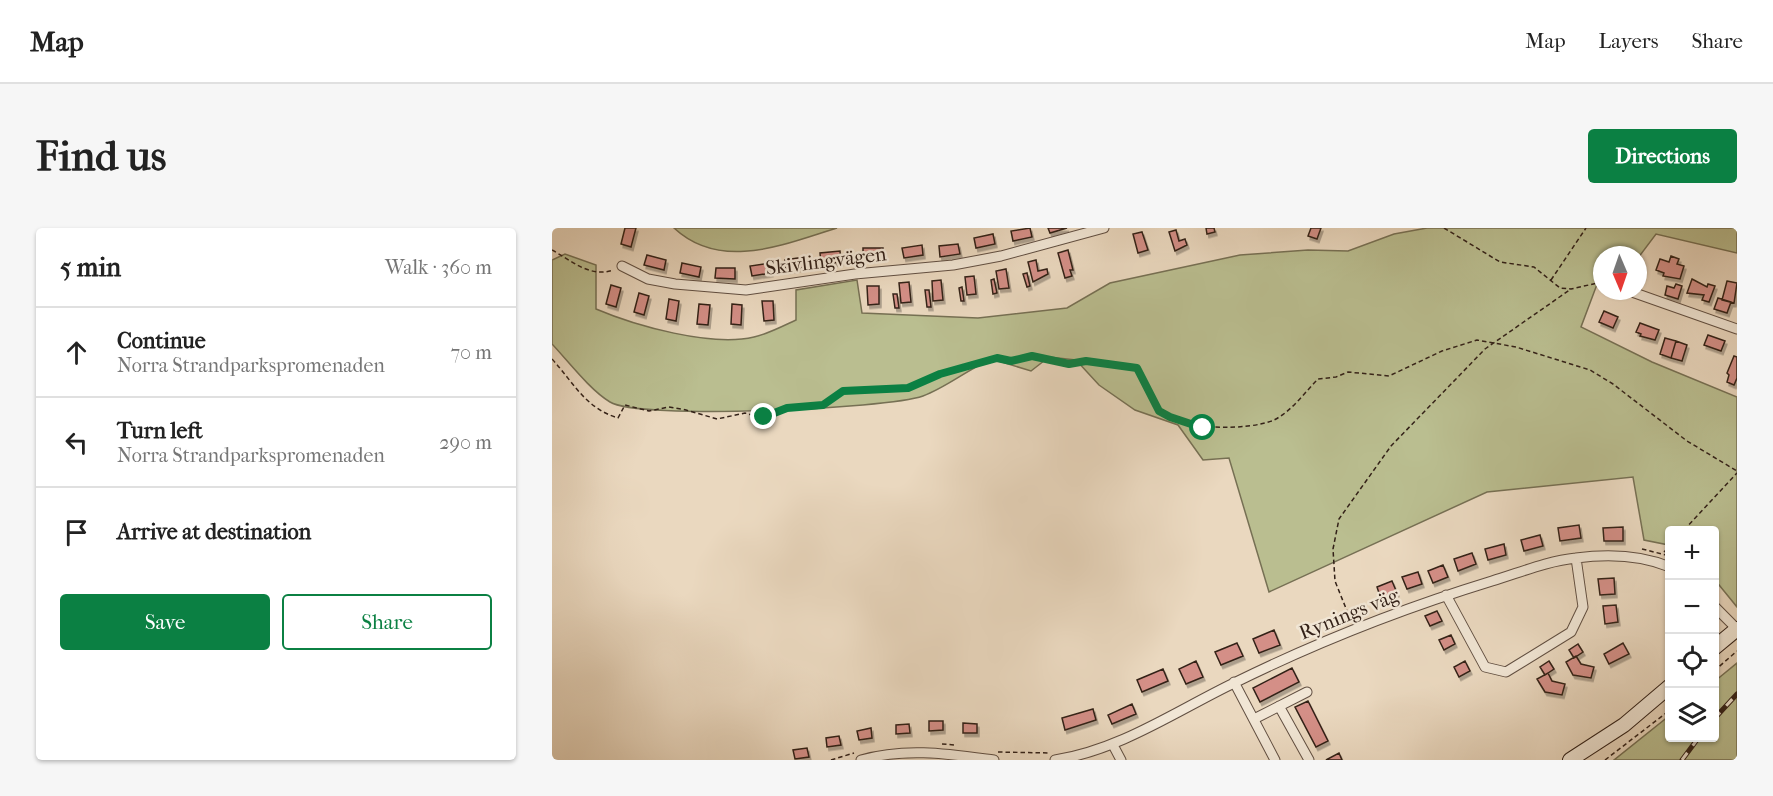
<!DOCTYPE html>
<html lang="en">
<head>
<meta charset="utf-8">
<style>
	:root { --surface:#fff; --page:#f6f6f6; --text:#222; --muted:#767676; --line:#e0e0e0; --accent:#0b8043 }
	body { margin:0; font-family:"IM FELL French Canon",serif; background:var(--page); color:var(--text) }
	.controls { position:absolute; right:18px; bottom:18px; display:grid; overflow:hidden; border-radius:6px; box-shadow:0 2px 4px #0004 }
	.controls button { width:54px; height:54px; display:grid; place-items:center; padding:0; border:0; border-bottom:2px solid var(--line); background:var(--surface); color:var(--text); font:30px sans-serif }
	.compass { position:absolute; left:1041px; top:18px; width:54px; height:54px; border-radius:50%; background:var(--surface); box-shadow:0 2px 4px #0004; rotate:178deg }
	.stop { position:absolute; width:18px; height:18px; margin:-14px; border:4px solid #0b8043; border-radius:50%; background:#fff }
	.stop.end { background:#0b8043; border-color:#fff; box-shadow:0 2px 6px #0008 }
	.list { margin:0; padding:0; list-style:none }
	h2 { display:flex; justify-content:space-between; align-items:center; height:78px; margin:0; padding:0 24px; font-size:26px }
	h2 small { font-size:20px; font-weight:400; color:var(--muted) }
	.list li { display:grid; grid-template-columns:39px 1fr auto; gap:18px; align-items:center; box-sizing:border-box; height:90px; padding:0 24px; border-top:2px solid var(--line) }
	.list b { display:block; font-size:22px; white-space:nowrap }
	.list p { margin:0; font-size:20px; white-space:nowrap; color:var(--muted) }
	.list em { font-size:20px; font-style:normal; color:var(--muted) }
	.actions { display:flex; gap:12px; padding:18px 24px }
	.actions a { flex:1; padding:14px 0; border:2px solid var(--accent); border-radius:6px; text-align:center; font-size:21px; color:var(--accent) }
	.actions .main { background:var(--accent); color:#fff }
	.icon { flex:none; width:33px; height:33px; fill:none; stroke:currentColor; stroke-width:2; stroke-linecap:round; stroke-linejoin:round }
	.map { position:relative; flex:none; width:1185px; height:532px; overflow:hidden; border-radius:6px }
	header { display:flex; align-items:center; gap:36px; box-sizing:border-box; height:84px; padding:0 30px; background:var(--surface); border-bottom:2px solid var(--line) }
	header strong { font-size:28px }
	nav { display:flex; gap:33px; margin-inline-start:auto; font-size:21px }
	.intro { display:flex; align-items:center; justify-content:space-between; box-sizing:border-box; height:144px; padding:0 36px }
	h1 { margin:0; font-size:42px }
	.button { padding:15px 27px; border-radius:6px; background:var(--accent); color:#fff; font-size:21px; font-weight:700 }
	main { display:flex; gap:36px; padding:0 36px }
	aside { flex:1; background:var(--surface); border-radius:6px; box-shadow:0 2px 4px #0004 }
	.map>svg:first-child { display:block }
</style>
</head>
<body>
<header>
<strong>Map</strong>
<nav><a>Map</a><a>Layers</a><a>Share</a></nav>
</header>
<div class="intro"><h1>Find us</h1><a class="button">Directions</a></div>
<main>
<aside>
<h2>5 min<small>Walk · 360 m</small></h2>
<ul class="list">
<li><svg class="icon" aria-label="ahead" viewBox="0 0 24 24"><path d="M12 20V5M6 11l6-6 6 6"/></svg><div><b>Continue</b><p>Norra Strandparkspromenaden</p></div><em>70 m</em></li>
<li><svg class="icon" aria-label="left" viewBox="0 0 24 24"><path d="M17 20v-9H6M10 6l-5 5 5 5"/></svg><div><b>Turn left</b><p>Norra Strandparkspromenaden</p></div><em>290 m</em></li>
<li><svg class="icon" aria-label="arrive" viewBox="0 0 24 24"><path d="M6 21V4h12l-3 4 3 4H6"/></svg><div><b>Arrive at destination</b></div></li>
</ul>
<div class="actions"><a class="main">Save</a><a>Share</a></div>
</aside>
<div class="map">
<svg width="1185" height="532" viewBox="0 0 1185 532">
	<defs>
		<filter id="shadow"><feDropShadow dx="2" dy="3.5" stdDeviation="0" flood-color="#0004"/></filter>
	</defs>
	<rect width="100%" height="100%" fill="#ead8bf"/>
	<filter id="stains"><feTurbulence type="fractalNoise" baseFrequency=".00333" numOctaves="4"/><feColorMatrix values="0 0 0 0 .2 0 0 0 0 .09 0 0 0 0 .02 0 0 0 .5 -.17"/></filter>
	<radialGradient id="worn" r=".72"><stop offset=".6" stop-color="#630" stop-opacity="0"/><stop offset="1" stop-color="#630" stop-opacity=".3"/></radialGradient>
	<path fill="#babe90" stroke="#767054" stroke-width="1.5" d="M122,0H285C233,16 169,44 122,0Z
		M875,0H1185V25L1104,6L1086,30V27H1050V50L1047,51L1029,99L1100,134L1185,169V379L1163,352L1162,302H1118L1117,317L1092,312L1081,249L935,264L717,364L677,230L651,232L626,197L583,182L547,157L524,132L497,129L479,143L440,131C416,141 395,159 371,168C335,181 86,192 58,174C38,162 16,133 0,116V32L13,26L44,37V81C84,98 159,119 202,109C216,106 231,98 244,92V62L305,52L310,85L426,90L515,80L558,55L688,27L756,22L796,23L842,6Z
		M1185,435V532H1062L1117,488L1118,509H1162L1163,453Z"/>
	<path fill="#d48f87" stroke="#332118" stroke-width="1.5" filter="url(#shadow)" d="M73,0H84L79,19L69,16Z
		M478,0L480,9L461,13L459,3Z
		M496,0H515L498,5Z
		M654,0H662L663,4L655,6Z
		M759,0H769L765,11L756,8Z
		M624,2L627,13L633,11L635,17L623,23L617,4Z
		M590,4L596,22L586,25L581,6Z
		M441,6L443,16L424,20L422,10Z
		M406,16L408,26L388,29L387,18Z
		M370,17L371,27L352,30L350,20Z
		M311,20H331V30H311Z
		M516,22L521,42H518L520,48L513,50L506,25Z
		M288,23L289,34L269,36L268,25Z
		M95,27L114,32L112,42L92,37Z
		M1119,28L1127,31L1125,36L1132,38L1128,51L1111,48L1112,45L1104,42L1108,31L1117,34Z
		M252,29L254,39L234,42L233,32Z
		M484,32L486,43L495,41L496,46L481,54L476,34Z
		M130,35L149,39L147,49L128,45Z
		M218,35L219,45L200,48L198,38Z
		M164,40H183V51L163,50Z
		M454,41L457,60L447,61L444,43Z
		M475,45L478,58L475,59L471,46Z
		M422,48L424,66L415,67L413,49Z
		M442,51L445,65L441,66L439,52Z
		M1140,51L1155,59L1156,56L1163,58L1157,74L1150,72L1152,67L1135,65Z
		M389,52L391,72L381,73L380,53Z
		M1175,53L1185,55L1182,75L1170,72Z
		M357,54L359,74L349,75L347,55Z
		M1124,56L1130,58L1126,71L1113,67L1115,58L1122,60Z
		M59,57L69,60L64,79L54,76Z
		M315,58H327V76L316,77Z
		M410,59L412,73H409L407,60Z
		M373,62H377L379,79H375Z
		M87,65L97,68L92,87L82,84Z
		M341,66H345L347,80H343Z
		M1166,70L1179,74L1175,85L1162,81Z
		M117,71L127,73L124,93L114,91Z
		M210,73H221L222,92L212,93Z
		M147,76L158,77L156,97L145,96Z
		M180,76L190,77L189,97L179,96Z
		M1052,83L1066,89L1061,100L1047,94Z
		M1088,95L1107,102L1103,112L1088,108L1089,106L1084,104Z
		M1156,107L1173,113L1169,123L1152,117Z
		M1113,110L1124,113L1119,130L1108,126Z
		M1124,113L1135,117L1130,133L1119,130Z
		M1182,128L1185,129V150L1182,157L1175,154L1177,147L1175,145Z
		M1027,297L1029,310L1008,313L1006,300Z
		M1071,299V313H1052L1051,300Z
		M988,307L991,318L972,323L969,312Z
		M952,316L954,327L936,332L933,321Z
		M920,325L924,336L906,343L902,331Z
		M891,337L896,349L881,355L876,343Z
		M866,344L870,356L855,361L850,349Z
		M1062,350L1063,366L1048,367L1046,351Z
		M840,353L845,365L829,371L825,359Z
		M1064,377L1066,394L1053,396L1051,378Z
		M885,383L890,393L878,398L873,388Z
		M722,402L728,417L707,425L701,411Z
		M899,407L903,416L892,422L887,412Z
		M685,415L691,428L669,437L663,424Z
		M1071,415L1077,426L1057,436L1052,426Z
		M1026,416L1031,424L1022,430L1017,422Z
		M1024,428L1029,436L1042,439L1039,450L1021,447L1014,434Z
		M644,433L651,449L634,456L627,441Z
		M913,433L918,443L907,449L902,439Z
		M997,433L1002,441L993,447L988,439Z
		M740,440L747,454L708,474L701,460Z
		M611,441L616,453L590,464L585,452Z
		M996,445L1000,453L1013,456L1010,467L993,464L985,451Z
		M756,473L776,513L764,519L743,479Z
		M580,476L584,486L560,496L556,487Z
		M541,481L544,492L513,502L510,490Z
		M377,493H391V502L377,503Z
		M411,495L425,496V505H411Z
		M357,496L358,505L344,506V497Z
		M319,500L320,510L307,512L305,503Z
		M287,508L289,517L275,519L274,510Z
		M255,520L257,529L243,531L241,522Z
		M787,525L790,532H774Z"/>
	<g fill="none" stroke-linecap="round" stroke-linejoin="round">
		<g stroke="#614f42" stroke-width="11">
			<path id="minor" d="M70,38L96,51L123,56L194,62L303,46L401,37L449,28L552,0
				M1080,64L1185,101
				M894,367L933,439L954,444L1019,404L1031,379L1024,330
				M1162,378L1185,401
				M682,454L723,532
				M727,478L757,532
				M702,491L755,464
				M561,517L569,532
				M309,532C354,519 397,526 442,532
				M503,532C568,522 624,483 682,455C765,414 852,380 940,353C967,345 995,333 1024,330C1054,326 1089,327 1118,339"/>
		</g>
		<g stroke="#332118" stroke-width="16">
			<path id="secondary" d="M1162,420L1185,401
				M1018,532L1072,497L1118,458"/>
		</g>
		<path stroke="#332118" stroke-width="1.5" stroke-dasharray="4.5 3" stroke-linecap="butt" d="M892,0L948,34L982,39L1008,60L1019,61L1050,54
			M0,22C20,33 38,50 61,42
			M999,52L1034,0
			M0,131C22,155 33,180 66,190L73,177L97,183L117,179L134,182L165,191L193,185L207,189L235,180L271,177L291,163L356,160L388,146L445,130L459,133L480,127L517,136L534,133L585,140C594,153 595,169 606,181C626,203 697,203 722,192C740,183 753,164 766,151L784,149L796,144L837,148L890,123L925,112L964,119L1038,142L1061,156L1135,213L1185,243
			M1132,302L1185,245
			M1090,321L1114,327
			M1112,324L1118,318
			M799,393L783,353L781,321L787,291L839,218L933,121L1019,61
			M1162,443L1185,423
			M390,516L403,517
			M446,524L498,525
			M279,532L302,525
			M1053,532L1118,482"/>
		<use href="#minor" stroke="#f1e6d5" stroke-width="9"/>
		<use href="#secondary" stroke="#f1e6d5" stroke-width="14"/>
		<g stroke="#332118" stroke-width="5">
			<path id="rail" d="M1162,491L1185,466
				M1130,532L1147,509"/>
		</g>
		<use href="#rail" stroke="#f1e6d5" stroke-width="3" stroke-dasharray="9" stroke-linecap="butt"/>
	</g>
	<g fill="none" stroke-linecap="round" stroke-linejoin="round">
		<path stroke="#0b8043" stroke-width="8" d="M212,189L235,180L271,177L291,163L356,160L388,146L445,130L459,133L480,128L517,136L534,133L585,140L607,183L618,189L651,200"/>
	</g>
	<g text-anchor="middle" dominant-baseline="central" stroke-width="5" stroke-linejoin="round" paint-order="stroke">
		<g font-size="20" fill="#332118" stroke="#f1e6d5">
			<text transform="translate(274 33) rotate(-7)">Skivlingvägen</text>
			<text transform="translate(797 386) rotate(-22)">Rynings väg</text>
		</g>
	</g>
	<rect width="100%" height="100%" filter="url(#stains)"/>
	<rect width="100%" height="100%" fill="url(#worn)"/>
</svg>
<div class="controls">
<button>+</button>
<button>−</button>
<button><svg class="icon" aria-label="locate" viewBox="0 0 24 24"><circle cx="12" cy="12" r="6"/><path d="M12 2v4M12 18v4M2 12h4M18 12h4"/></svg></button>
<button><svg class="icon" aria-label="layers" viewBox="0 0 24 24"><path d="M12 4l9 5-9 5-9-5zM3 14l9 5 9-5"/></svg></button>
</div>
<svg class="compass" viewBox="-18 -18 36 36"><path d="M0-13l5 13h-10z" fill="#e53935"/><path d="M0 13l5-13h-10z" fill="#767676"/></svg>
<div class="stop" style="left:651px;top:200px"></div>
<div class="stop end" style="left:212px;top:189px"></div>
</div>
</main>
</body>
</html>
